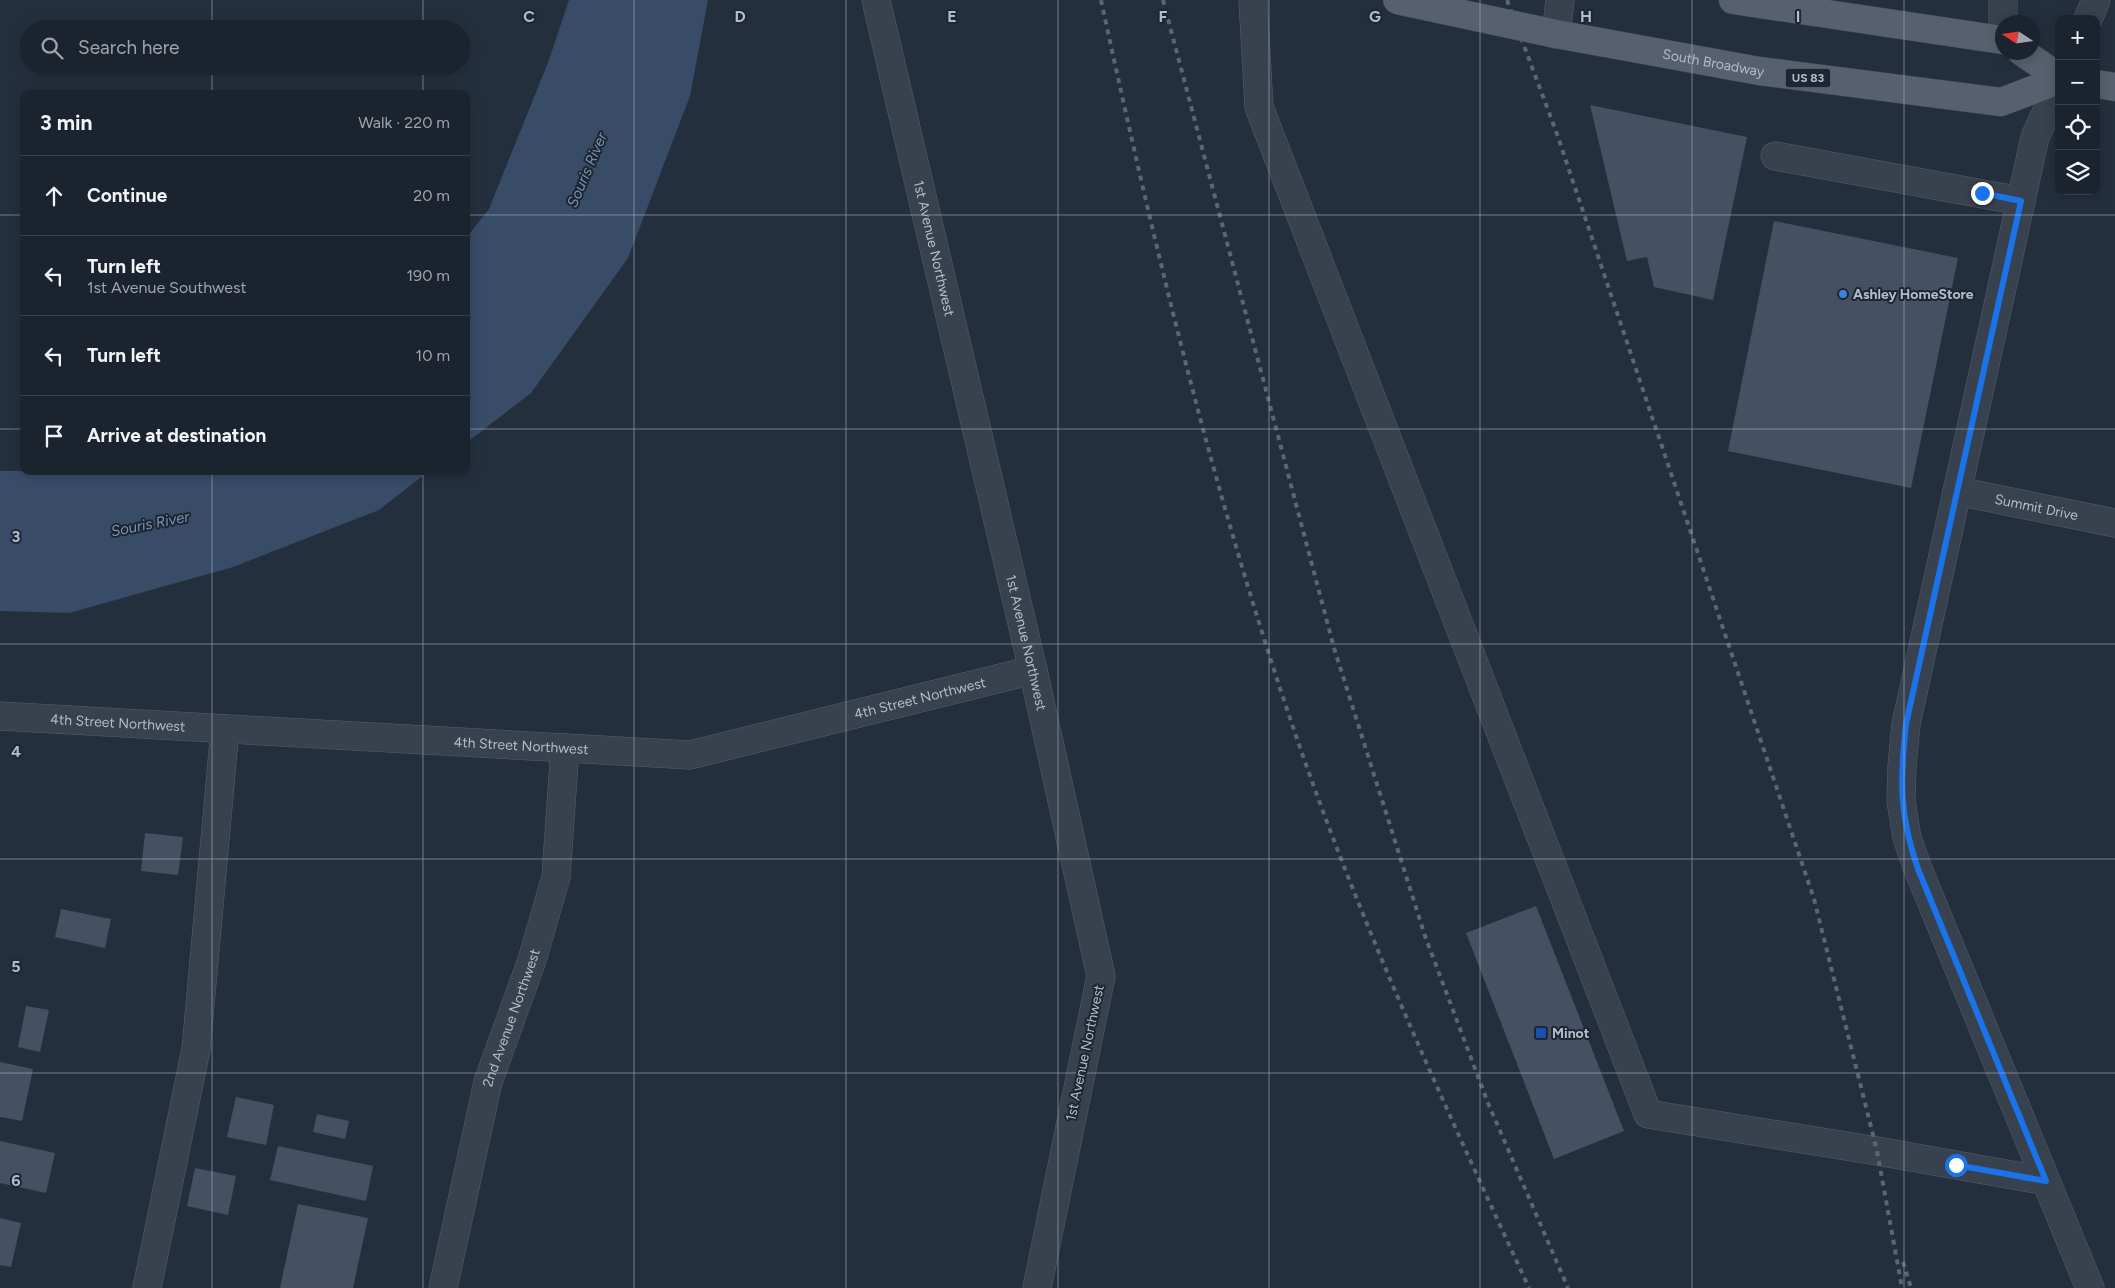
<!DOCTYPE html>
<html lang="en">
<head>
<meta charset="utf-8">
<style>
	:root { --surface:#1b232e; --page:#282f3a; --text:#f1f3f6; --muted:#a0a4aa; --line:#39404a }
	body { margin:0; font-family:Figtree,sans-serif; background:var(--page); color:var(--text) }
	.controls { position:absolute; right:15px; top:15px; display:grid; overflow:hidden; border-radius:10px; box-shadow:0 2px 12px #0003 }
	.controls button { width:45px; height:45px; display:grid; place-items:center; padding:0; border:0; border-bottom:1px solid var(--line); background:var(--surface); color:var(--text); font:25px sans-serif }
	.compass { position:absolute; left:1995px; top:15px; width:45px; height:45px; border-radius:50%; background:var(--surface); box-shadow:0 2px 12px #0003; rotate:282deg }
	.stop { position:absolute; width:15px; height:15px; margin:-11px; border:4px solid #1a73e8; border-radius:50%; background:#fff }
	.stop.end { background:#1a73e8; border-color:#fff; box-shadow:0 1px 5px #0008 }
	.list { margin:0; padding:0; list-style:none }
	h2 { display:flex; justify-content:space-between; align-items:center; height:65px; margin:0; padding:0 20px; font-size:21px }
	h2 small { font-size:16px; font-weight:400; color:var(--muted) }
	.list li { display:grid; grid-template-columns:32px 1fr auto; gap:15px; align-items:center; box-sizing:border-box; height:80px; padding:0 20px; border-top:1px solid var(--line) }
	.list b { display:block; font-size:19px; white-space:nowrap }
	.list p { margin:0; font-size:16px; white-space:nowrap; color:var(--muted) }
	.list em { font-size:16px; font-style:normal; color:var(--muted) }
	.icon { flex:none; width:28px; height:28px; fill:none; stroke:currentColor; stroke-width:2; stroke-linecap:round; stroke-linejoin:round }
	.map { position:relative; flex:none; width:2115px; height:1288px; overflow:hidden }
	.search { position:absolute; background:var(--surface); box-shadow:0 2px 12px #0003; left:20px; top:20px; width:450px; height:55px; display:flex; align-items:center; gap:12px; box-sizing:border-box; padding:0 18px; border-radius:28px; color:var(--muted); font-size:19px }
	.panel { position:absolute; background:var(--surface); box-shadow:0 2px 12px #0003; left:20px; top:90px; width:450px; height:385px; border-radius:10px }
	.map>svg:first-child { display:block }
</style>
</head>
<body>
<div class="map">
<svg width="2115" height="1288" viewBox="0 0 2115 1288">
	<rect width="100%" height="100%" fill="#242f3e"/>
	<path fill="#394c67" d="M569,0H708L690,96L628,258L531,393L466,443V238L489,209L549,60Z
		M0,471H429L379,510L233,567L69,613L0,611Z"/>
	<path fill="#455162" d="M1590,105L1747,137L1713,300L1654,287L1647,257L1627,261Z
		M1774,221L1958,258L1911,488L1728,451Z
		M145,833L183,837L178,875L141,871Z
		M1536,906L1624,1131L1554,1159L1466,933Z
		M61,909L111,919L105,948L55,937Z
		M26,1006L49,1010L40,1052L18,1047Z
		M0,1062L33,1069L22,1121L0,1117Z
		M236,1097L274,1105L266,1145L227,1137Z
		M317,1114L349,1121L345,1139L313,1132Z
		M0,1141L55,1153L46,1193L0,1183Z
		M278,1146L373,1166L366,1201L270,1180Z
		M195,1168L236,1176L228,1215L187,1206Z
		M298,1204L368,1218L353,1288H280Z
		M0,1218L21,1223L11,1267L0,1265Z"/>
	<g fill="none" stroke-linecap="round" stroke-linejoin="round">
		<g stroke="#565f6c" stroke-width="29">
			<g id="minor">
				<path id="s1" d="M876,0L1033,670L1101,976L1037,1288"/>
				<path d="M1253,0L1259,107L1648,1114L1877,1151L2046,1181"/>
				<path d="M2088,19L2096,0"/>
				<path d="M2003,22V0"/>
				<path d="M1556,34L1560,0"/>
				<path d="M2059,85L2035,137L1906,724L1902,766L1901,801L1907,838L1918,869L2090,1288"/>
				<path d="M1775,156L2021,201"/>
				<path id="s2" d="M1957,491L2115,523"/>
				<path id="s3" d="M0,716L690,755L1033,670"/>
				<path d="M147,1288L196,1049L225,729"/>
				<path id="s4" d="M443,1288L488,1082L532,960L556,877L565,748"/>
			</g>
		</g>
		<g stroke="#414a57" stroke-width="29">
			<g id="major">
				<path d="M1733,0L2002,40"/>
				<path id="s5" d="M1556,34L1759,71L2001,102L2059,80"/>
				<path d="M2022,52L2059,77"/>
				<path d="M2096,84L2115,87"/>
			</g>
		</g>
		<use href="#minor" stroke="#38414e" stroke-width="28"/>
		<use href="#major" stroke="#56606e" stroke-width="28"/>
		<path stroke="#5a6575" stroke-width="4" stroke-dasharray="5 5" stroke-linecap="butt" d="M1101,0C1154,245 1212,489 1293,727C1358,919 1444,1104 1529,1288
			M1163,0L1334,648L1382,800L1425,936L1488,1103L1568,1288
			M1507,0L1557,134L1814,899L1877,1151L1902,1288
			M1903,1262L1911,1288"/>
		<g stroke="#414a57" stroke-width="29" stroke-linecap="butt">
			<path id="major-bridge" d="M1397,0L1556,34"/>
		</g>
		<use href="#major-bridge" stroke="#56606e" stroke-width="28"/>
	</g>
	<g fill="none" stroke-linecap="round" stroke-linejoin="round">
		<path stroke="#1a73e8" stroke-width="6" d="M1956,1165L2046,1181L1918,869C1899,815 1900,780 1906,724L2021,201L1982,193"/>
	</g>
	<path fill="none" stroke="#b4bcc9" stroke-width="1" stroke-opacity="0.55" d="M212,0V29M423,0V29M634,0V1288M846,0V1288M1058,0V1288M1269,0V1288M1480,0V1288M1692,0V1288M1904,0V1288M212,66V94M423,66V94M0,215H24M466,215H2115M0,429H24M466,429H2115M212,471V1288M423,471V1288M0,644H2115M0,859H2115M0,1073H2115"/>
	<circle fill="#3f7fe0" stroke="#1d2633" stroke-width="2" cx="1843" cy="294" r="5"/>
	<rect fill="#1a4fb4" stroke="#1d2633" stroke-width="2" x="1535" y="1027" width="12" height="12" rx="2.5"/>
	<g text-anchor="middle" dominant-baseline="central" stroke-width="4" stroke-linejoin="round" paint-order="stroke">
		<rect fill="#1d2633" stroke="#878f9c" stroke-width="1" x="1785.5" y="68.5" width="45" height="19" rx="4"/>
		<g font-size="12" font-weight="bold" fill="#b4bcc9">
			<text x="1808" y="78">US 83</text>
		</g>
		<g font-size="14" fill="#b4bcc9" stroke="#1d2633">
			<text stroke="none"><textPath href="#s5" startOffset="160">South Broadway</textPath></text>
			<text stroke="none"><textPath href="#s1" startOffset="255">1st Avenue Northwest</textPath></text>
			<text stroke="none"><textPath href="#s2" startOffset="81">Summit Drive</textPath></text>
			<text stroke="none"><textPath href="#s1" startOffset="660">1st Avenue Northwest</textPath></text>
			<text stroke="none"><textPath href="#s3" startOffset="928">4th Street Northwest</textPath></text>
			<text stroke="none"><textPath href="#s3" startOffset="118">4th Street Northwest</textPath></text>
			<text stroke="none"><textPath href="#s3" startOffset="522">4th Street Northwest</textPath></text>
			<text stroke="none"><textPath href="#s4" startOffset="279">2nd Avenue Northwest</textPath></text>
			<text transform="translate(1085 1053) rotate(-78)">1st Avenue Northwest</text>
		</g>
		<g font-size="14" font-weight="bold" fill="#b4bcc9" stroke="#1d2633" text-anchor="start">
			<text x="1853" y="294">Ashley HomeStore</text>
			<text x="1552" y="1033">Minot</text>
		</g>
		<g font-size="15" font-style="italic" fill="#7c92b1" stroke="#1d2633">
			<text transform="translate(587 170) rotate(-67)">Souris River</text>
			<text transform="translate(150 524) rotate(-11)">Souris River</text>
		</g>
	</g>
	<g font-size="16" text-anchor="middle" font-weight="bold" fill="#b4bcc9" stroke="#1d2633" stroke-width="4" stroke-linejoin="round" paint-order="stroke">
		<text x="529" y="22">C</text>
		<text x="740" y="22">D</text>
		<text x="952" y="22">E</text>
		<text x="1163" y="22">F</text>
		<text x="1375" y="22">G</text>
		<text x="1586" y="22">H</text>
		<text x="1798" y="22">I</text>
		<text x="16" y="542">3</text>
		<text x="16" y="757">4</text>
		<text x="16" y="972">5</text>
		<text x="16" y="1186">6</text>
	</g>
</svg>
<div class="controls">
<button>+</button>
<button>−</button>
<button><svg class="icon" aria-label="locate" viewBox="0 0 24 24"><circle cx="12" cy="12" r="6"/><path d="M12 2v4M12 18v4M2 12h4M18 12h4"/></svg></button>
<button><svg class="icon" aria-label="layers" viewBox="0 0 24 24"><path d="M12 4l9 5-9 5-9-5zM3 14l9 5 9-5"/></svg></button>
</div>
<svg class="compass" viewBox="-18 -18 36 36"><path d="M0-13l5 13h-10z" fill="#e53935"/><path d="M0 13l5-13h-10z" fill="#a0a4aa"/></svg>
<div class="stop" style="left:1956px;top:1165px"></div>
<div class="stop end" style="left:1982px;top:193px"></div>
<div class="search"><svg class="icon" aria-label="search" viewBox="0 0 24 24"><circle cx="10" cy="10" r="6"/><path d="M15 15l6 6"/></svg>Search here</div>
<section class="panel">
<h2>3 min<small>Walk · 220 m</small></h2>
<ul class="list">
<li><svg class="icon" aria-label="ahead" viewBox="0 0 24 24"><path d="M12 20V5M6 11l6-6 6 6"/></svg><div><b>Continue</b></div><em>20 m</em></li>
<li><svg class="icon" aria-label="left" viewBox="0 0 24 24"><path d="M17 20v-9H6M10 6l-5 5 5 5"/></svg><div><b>Turn left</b><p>1st Avenue Southwest</p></div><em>190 m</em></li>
<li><svg class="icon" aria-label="left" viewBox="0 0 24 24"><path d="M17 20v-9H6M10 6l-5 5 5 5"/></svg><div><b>Turn left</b></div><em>10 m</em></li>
<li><svg class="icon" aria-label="arrive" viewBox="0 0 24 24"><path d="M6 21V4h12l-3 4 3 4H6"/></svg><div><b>Arrive at destination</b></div></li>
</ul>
</section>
</div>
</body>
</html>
